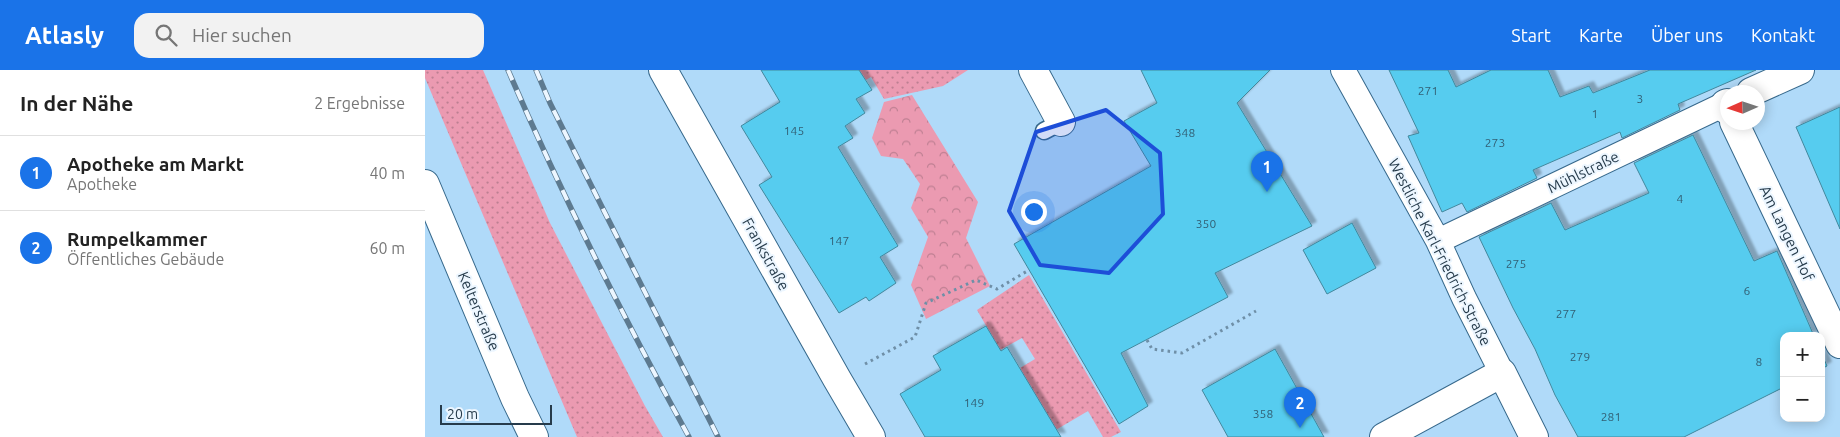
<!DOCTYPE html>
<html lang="de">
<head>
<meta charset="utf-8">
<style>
	:root { --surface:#fff; --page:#f2f2f2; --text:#222; --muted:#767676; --line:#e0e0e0; --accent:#1a73e8 }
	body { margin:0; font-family:Ubuntu,sans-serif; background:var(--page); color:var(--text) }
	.controls { position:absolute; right:15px; bottom:15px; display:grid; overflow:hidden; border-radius:10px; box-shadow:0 2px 12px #0003 }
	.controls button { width:45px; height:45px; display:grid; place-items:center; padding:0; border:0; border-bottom:1px solid var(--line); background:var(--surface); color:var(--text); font:25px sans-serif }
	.compass { position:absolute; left:1295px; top:15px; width:45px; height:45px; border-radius:50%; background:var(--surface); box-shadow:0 2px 12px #0003; rotate:267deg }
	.scale { position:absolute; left:15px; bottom:12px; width:112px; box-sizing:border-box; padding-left:5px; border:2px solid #263b4b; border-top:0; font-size:14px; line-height:18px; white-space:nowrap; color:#263b4b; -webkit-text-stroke:4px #ecf6ff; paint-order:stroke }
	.you { position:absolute; left:608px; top:141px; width:18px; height:18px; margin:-12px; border:4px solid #fff; border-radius:50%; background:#1a73e8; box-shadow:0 0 0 8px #1a73e833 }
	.badge { display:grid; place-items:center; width:32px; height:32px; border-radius:50%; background:var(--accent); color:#fff; font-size:16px; font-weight:700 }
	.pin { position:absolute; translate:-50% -41px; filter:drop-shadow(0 1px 2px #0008) }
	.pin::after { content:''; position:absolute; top:26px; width:18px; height:15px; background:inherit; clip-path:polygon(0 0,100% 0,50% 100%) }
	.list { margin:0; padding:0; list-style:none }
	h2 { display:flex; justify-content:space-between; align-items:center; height:65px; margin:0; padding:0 20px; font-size:21px }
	h2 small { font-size:16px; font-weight:400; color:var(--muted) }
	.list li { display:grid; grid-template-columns:32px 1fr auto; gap:15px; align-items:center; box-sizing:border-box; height:75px; padding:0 20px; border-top:1px solid var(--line) }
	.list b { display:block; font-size:19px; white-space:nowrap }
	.list p { margin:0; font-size:16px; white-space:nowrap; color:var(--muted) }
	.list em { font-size:16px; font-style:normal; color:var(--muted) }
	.icon { flex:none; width:28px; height:28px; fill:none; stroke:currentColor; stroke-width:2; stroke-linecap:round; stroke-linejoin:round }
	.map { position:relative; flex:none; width:1415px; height:367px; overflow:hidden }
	header { display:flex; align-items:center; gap:30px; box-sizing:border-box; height:70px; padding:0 25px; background:var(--accent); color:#fff }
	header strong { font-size:24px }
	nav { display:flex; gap:28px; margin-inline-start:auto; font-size:18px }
	.search { width:350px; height:45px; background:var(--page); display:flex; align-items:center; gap:12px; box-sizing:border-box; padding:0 18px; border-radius:15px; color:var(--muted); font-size:19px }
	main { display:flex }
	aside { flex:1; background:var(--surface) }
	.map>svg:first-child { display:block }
</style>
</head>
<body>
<header>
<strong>Atlasly</strong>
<div class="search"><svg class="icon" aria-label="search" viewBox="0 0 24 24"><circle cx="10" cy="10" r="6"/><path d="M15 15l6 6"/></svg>Hier suchen</div>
<nav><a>Start</a><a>Karte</a><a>Über uns</a><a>Kontakt</a></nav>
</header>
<main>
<aside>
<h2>In der Nähe<small>2 Ergebnisse</small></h2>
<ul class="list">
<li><span class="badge">1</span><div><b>Apotheke am Markt</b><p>Apotheke</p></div><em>40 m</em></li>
<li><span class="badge">2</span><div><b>Rumpelkammer</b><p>Öffentliches Gebäude</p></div><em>60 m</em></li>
</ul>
</aside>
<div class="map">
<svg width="1415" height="367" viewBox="0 0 1415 367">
	<defs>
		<pattern id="grass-dots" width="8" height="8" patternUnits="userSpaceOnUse" patternTransform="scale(1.25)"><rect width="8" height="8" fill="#eb9ab1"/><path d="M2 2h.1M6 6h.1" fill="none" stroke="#be7f92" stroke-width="1.8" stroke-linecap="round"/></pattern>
		<pattern id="park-crowns" width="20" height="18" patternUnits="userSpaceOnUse" patternTransform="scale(1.25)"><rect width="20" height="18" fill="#eb9ab1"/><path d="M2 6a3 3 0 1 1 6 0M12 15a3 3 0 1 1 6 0" fill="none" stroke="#be7f92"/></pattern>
		<filter id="shadow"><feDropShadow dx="4.5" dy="-4.5" stdDeviation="1" flood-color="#0004"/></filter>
	</defs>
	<rect width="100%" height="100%" fill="#b0daf9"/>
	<path fill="url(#grass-dots)" d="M0,0H58L125,153L220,336L238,367H152L0,8Z
		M423,0H543L518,16L459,29L446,7L432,15Z
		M604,205L696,362L686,367H678L663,341L629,361L595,298L610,289L597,268L575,280L552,240Z"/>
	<path fill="url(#park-crowns)" d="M487,25L553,132L541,168L565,216L501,249L486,215L503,167L486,138L495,114L478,89L456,86L447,68L459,32Z"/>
	<path fill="#57ccef" stroke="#42889d" filter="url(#shadow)" d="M336,0H434L447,20L431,29L440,43L420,56L428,68L413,77L473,176L455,187L471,213L444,231L441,227L414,243L334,115L347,107L316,56L355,32Z
		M716,0H845L812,33L887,156L790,203L803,227L696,283L723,336L694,354L589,174L726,96L699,51L732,33Z
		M964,0H1023L1031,17L1066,0H1123L1135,27L1164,16L1168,23L1225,0H1331L1253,34L1255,40L1197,68L1195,62L1108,100L1112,108L1042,142L1037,133L1017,142L983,66L994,63Z
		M1415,37V159L1371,57Z
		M1268,65L1329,191L1352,181L1389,266H1359V317L1259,367H1153L1130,325L1110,279L1088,238L1054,167L1126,133L1140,160L1224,123L1209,93Z
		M927,153L951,198L902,224L878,180Z
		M561,256L576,281L582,277L636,367H500L475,324L516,300L508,286Z
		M850,279L899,367H803L777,320Z
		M1396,282L1402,296L1396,299Z"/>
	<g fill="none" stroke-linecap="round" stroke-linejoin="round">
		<g stroke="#37698c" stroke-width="19">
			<path id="service" d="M619,61L636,52"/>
		</g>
		<g stroke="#37698c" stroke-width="26">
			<path id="pedestrian" d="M918,0L1013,171L1039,228L1077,303
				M1013,171L1300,34"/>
		</g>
		<g stroke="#37698c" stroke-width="30">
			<path id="minor" d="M238,0L412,309L446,367
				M608,0L636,52
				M1326,22L1375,0
				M1302,33L1300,34L1302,40
				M1309,52L1415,274
				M959,367L1077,303L1109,367"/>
		</g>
		<g stroke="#37698c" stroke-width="30">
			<path id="primary" d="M0,114L90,328L109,367"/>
		</g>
		<path stroke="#6f8fa7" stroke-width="3" stroke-dasharray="2.5 4" stroke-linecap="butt" d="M722,270L727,279L757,283L831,241
			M440,294L490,267L501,233L551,210L572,219L604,200"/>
		<use href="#service" stroke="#fff" stroke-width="16"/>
		<use href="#pedestrian" stroke="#fff" stroke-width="24"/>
		<use href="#minor" stroke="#fff" stroke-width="28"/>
		<use href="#primary" stroke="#fff" stroke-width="28"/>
		<g stroke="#5d7a90" stroke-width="5.5">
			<path id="rail" d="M83,0C137,125 198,247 264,367
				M111,0L125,33L179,141L293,367"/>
		</g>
		<use href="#rail" stroke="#ecf6ff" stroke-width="4" stroke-dasharray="11" stroke-linecap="butt"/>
	</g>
	<path fill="#1d4ed8" fill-opacity="0.2" stroke="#1d4ed8" stroke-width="4" stroke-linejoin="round" d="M681,40L735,83L738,144L684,203L615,195L584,141L611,62Z"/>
	<g text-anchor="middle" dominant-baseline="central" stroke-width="4" stroke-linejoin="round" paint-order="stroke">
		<g font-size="12" fill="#325f74">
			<text x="1003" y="20">271</text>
			<text x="1215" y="28">3</text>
			<text x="1170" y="43">1</text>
			<text x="369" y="60">145</text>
			<text x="760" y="62">348</text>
			<text x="1070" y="72">273</text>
			<text x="1255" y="128">4</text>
			<text x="781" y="153">350</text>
			<text x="414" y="170">147</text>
			<text x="1091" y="193">275</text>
			<text x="1322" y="220">6</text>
			<text x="1141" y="243">277</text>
			<text x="1155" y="286">279</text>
			<text x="1334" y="291">8</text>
			<text x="549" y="332">149</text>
			<text x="838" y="343">358</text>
			<text x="1186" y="346">281</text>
		</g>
		<g font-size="15" fill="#263b4b" stroke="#ecf6ff">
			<text transform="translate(1158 102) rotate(-26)">Mühlstraße</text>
			<text transform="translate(1362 163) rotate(64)">Am Langen Hof</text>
			<text transform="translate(1015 182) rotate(63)">Westliche Karl-Friedrich-Straße</text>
			<text transform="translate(341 184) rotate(61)">Frankstraße</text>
			<text transform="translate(54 241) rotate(67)">Kelterstraße</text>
		</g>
	</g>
</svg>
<div class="controls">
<button>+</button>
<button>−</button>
</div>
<svg class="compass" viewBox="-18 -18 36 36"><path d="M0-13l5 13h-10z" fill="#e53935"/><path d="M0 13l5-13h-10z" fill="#767676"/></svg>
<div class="scale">20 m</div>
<div class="you"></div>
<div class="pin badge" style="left:842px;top:122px">1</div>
<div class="pin badge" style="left:875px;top:358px">2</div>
</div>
</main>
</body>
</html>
